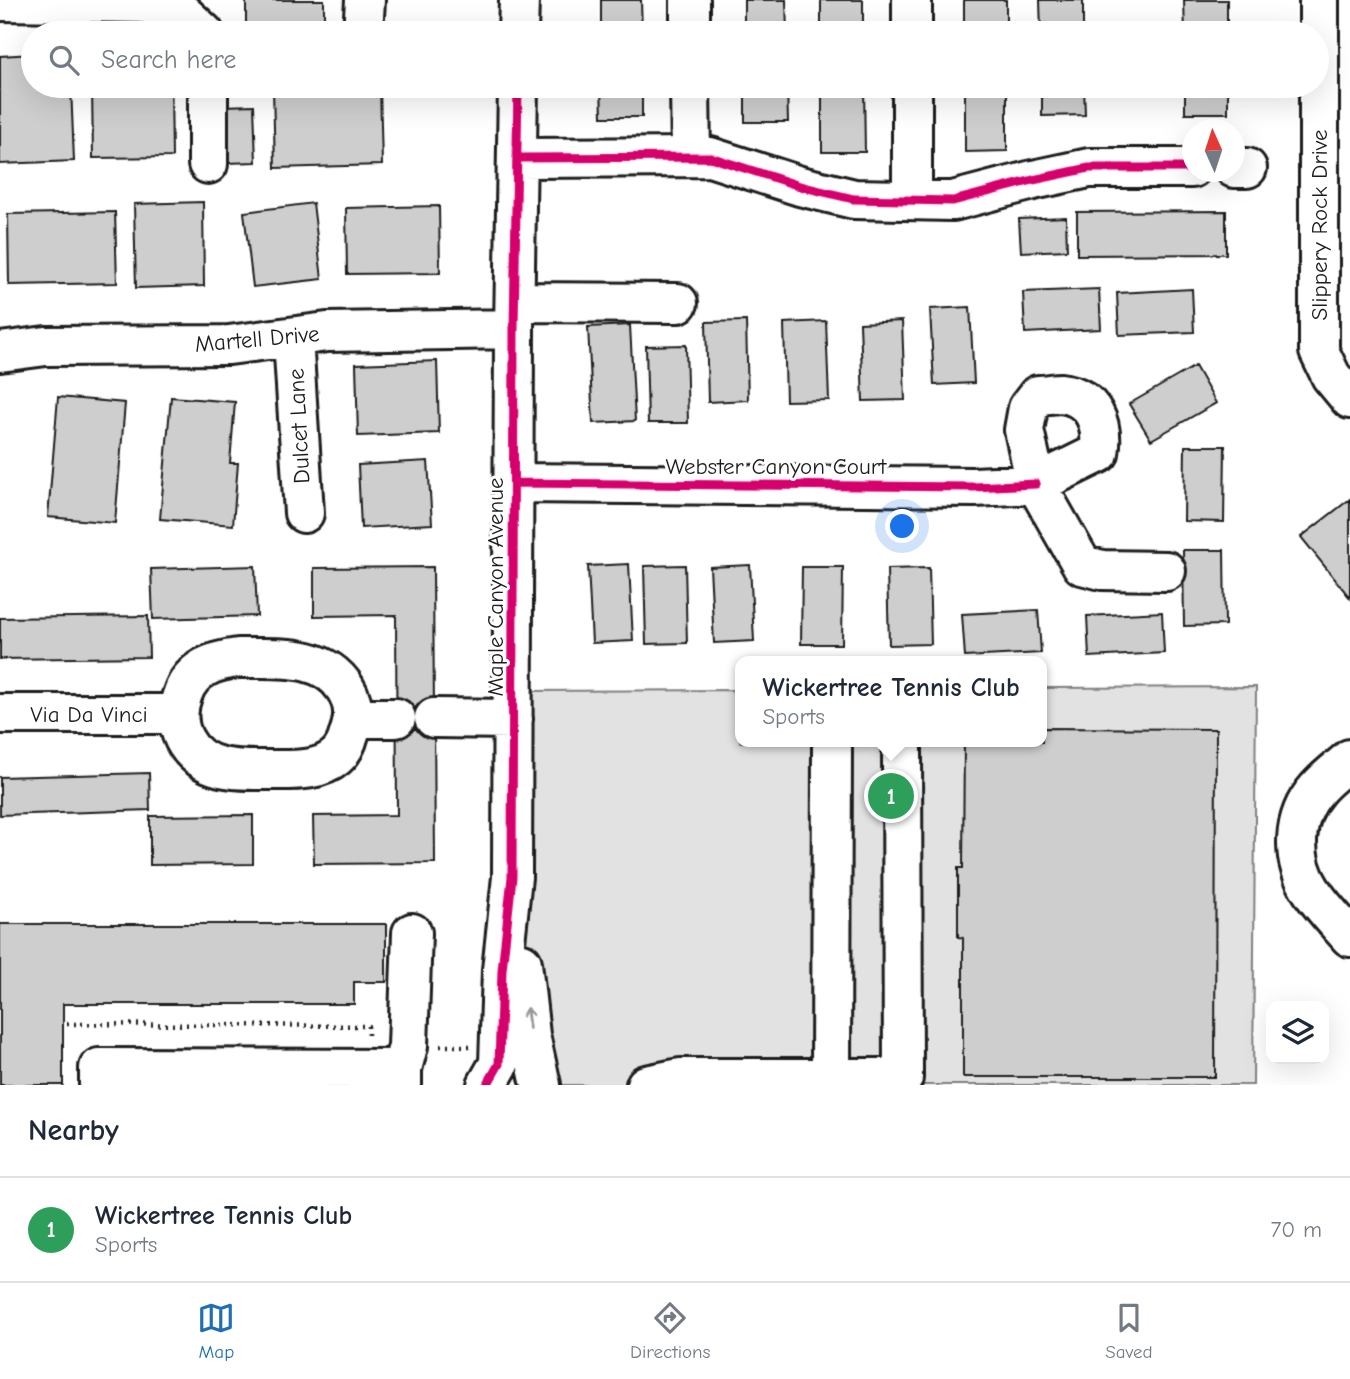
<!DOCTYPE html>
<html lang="en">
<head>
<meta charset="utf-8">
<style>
	:root { --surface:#fff; --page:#f6f6f7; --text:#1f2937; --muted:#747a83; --line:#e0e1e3; --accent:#1f6fb2 }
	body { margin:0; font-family:"Comic Neue",sans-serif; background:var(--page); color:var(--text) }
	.controls { position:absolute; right:21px; bottom:21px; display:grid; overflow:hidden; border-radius:14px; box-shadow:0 7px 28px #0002 }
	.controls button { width:63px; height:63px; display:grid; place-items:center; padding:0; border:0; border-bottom:2px solid var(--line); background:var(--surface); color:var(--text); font:35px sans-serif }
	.compass { position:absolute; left:1182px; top:119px; width:63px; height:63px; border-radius:50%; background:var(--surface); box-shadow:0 7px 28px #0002; rotate:357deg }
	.you { position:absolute; left:903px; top:527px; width:24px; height:24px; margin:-18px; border:5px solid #fff; border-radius:50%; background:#1a73e8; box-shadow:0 0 0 10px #1a73e833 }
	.badge { display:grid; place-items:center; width:46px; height:46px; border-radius:50%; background:var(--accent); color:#fff; font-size:23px; font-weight:700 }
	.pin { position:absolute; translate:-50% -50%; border:4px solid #fff; box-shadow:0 2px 7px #0006 }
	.popup { position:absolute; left:735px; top:656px; width:312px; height:91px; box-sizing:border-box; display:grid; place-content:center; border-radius:14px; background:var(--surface); filter:drop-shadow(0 2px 5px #0005); font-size:23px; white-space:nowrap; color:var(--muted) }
	.popup b { font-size:26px; color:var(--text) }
	.popup::after { content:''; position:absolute; left:50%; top:100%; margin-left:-14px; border:14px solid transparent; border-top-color:var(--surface) }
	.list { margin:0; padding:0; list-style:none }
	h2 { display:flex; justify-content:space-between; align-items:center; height:91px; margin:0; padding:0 28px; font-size:30px }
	h2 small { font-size:23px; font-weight:400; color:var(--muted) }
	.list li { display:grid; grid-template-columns:46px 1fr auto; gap:21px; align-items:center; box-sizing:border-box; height:105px; padding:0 28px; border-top:2px solid var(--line) }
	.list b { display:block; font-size:26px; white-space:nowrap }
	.list p { margin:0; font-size:23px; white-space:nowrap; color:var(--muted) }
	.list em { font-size:23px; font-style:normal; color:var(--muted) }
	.icon { flex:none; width:38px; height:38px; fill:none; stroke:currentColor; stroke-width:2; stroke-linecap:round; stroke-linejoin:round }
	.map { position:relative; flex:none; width:1350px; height:1085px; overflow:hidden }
	.search { position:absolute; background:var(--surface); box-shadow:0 7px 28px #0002; left:21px; right:21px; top:21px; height:77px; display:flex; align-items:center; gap:18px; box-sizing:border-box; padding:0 24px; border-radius:38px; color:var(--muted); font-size:26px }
	.sheet { height:196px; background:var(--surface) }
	nav { display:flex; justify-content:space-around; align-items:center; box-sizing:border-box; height:98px; border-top:2px solid var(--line); background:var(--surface); font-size:19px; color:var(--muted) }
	nav a { display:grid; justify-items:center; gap:4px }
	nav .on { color:var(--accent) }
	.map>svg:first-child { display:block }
</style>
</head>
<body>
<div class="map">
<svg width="1350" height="1085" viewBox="0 0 1350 1085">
	<rect width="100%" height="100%" fill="#fff"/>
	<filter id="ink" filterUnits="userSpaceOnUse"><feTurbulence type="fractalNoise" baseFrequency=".0143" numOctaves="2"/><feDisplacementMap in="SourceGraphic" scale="14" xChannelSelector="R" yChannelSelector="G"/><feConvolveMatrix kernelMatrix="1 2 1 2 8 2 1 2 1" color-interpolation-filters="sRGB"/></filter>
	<g filter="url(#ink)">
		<path fill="#e2e2e2" stroke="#7f7f7f" stroke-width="2" d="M1256,687L1253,1085H524L527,691L740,690V742H1042V688Z"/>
		<path fill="#cecece" stroke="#1c1c1c" stroke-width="2" d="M246,0H324V33H246Z
			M601,0H641L642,33H601Z
			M744,0H786L787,33H744Z
			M821,0H863V33H821Z
			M964,0H1006V33H964Z
			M1040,0H1083V33H1041Z
			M1184,0H1227V33H1185Z
			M33,54V86H71L74,161L0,164V56Z
			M92,86H171L172,157L93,158Z
			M380,86L382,165L275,168L273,88Z
			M601,86H642V117H602Z
			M745,86H787L788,122H745Z
			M822,86H864L865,152H822Z
			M965,86H1007V151L965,152Z
			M1042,86H1084L1085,115L1042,116Z
			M1185,86H1228V113H1185Z
			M254,105L256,162L226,163L223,106Z
			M203,202L204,286L136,288L134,204Z
			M313,203L322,279L253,287L244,212Z
			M439,206L440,273L347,274L346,208Z
			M1226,211V254L1077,255V212Z
			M115,212L117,283L9,285L8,214Z
			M1066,217L1067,250L1021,252L1019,219Z
			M1099,289L1101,329L1025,333L1023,292Z
			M1192,289L1194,332L1119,335L1117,293Z
			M970,307L974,383L934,385L930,309Z
			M746,321L748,400L708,402L706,322Z
			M826,321L829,400L786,401L784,323Z
			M902,321L905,400L863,401L860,323Z
			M630,325L635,421L593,423L588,327Z
			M686,345L688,423H648L646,346Z
			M437,361L439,433L358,436L356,364Z
			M1195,366L1216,403L1151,440L1129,404Z
			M58,397L125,403L115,523L48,517Z
			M171,397L235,402L230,463H238L233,525L160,519Z
			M1185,446H1225L1224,522L1184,521Z
			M428,461L432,524L361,528L358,465Z
			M1350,499V598L1301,537Z
			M1183,550H1224L1225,625L1184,626Z
			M629,564L633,641L592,643L588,566Z
			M685,565L687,643L646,644L644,566Z
			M750,565L754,641L714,643L710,567Z
			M255,566L257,616L153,619L151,569Z
			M433,567L435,863L314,864L313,816L397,815L396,615L314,616V568Z
			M802,567H843L842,644H801Z
			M929,568L931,644L889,645L887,569Z
			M1038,610L1041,653L965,657L962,614Z
			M1162,612L1164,653L1089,657L1087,616Z
			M148,616L149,657L0,659V618Z
			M1042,728L1216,729L1215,1077H963V938L958,937V868H963L964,742H1042Z
			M149,773L150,810L0,815V777Z
			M253,815V864L150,865V816Z
			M0,924H386V982H354V1004H63V1085H0Z"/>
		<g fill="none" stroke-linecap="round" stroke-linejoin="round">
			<g stroke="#1c1c1c" stroke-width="44">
				<path id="minor" d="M690,0V33
					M912,0V33
					M1319,0V351L1331,376L1350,399
					M0,1L142,3L179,10L204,33
					M363,33L365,0
					M518,33L519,0
					M690,86L691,157
					M912,86V200
					M518,158L710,157L800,186L854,199L953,201L1033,180L1089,168H1192
					M208,164V86
					M1234,168H1247
					M515,302L678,303
					M293,338L304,513
					M0,352L46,346L229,345L327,332L514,329
					M515,483L974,487L1036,484L1099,453C1104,425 1094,397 1061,393C1054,393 1046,395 1038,395L1028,408L1024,430L1036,484L1082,565L1102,570L1166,571
					M238,658C276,659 322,652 345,688C355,704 355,718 349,734C347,742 343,751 336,757C320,771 295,770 275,770C257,770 238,771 221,767C186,759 170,725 183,693C192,668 214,661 238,658Z
					M0,714H177
					M354,718H396
					M434,718L513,719
					M1350,759C1339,769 1326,778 1317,789C1292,817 1291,859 1311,890C1322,907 1337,922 1350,937
					M522,963L530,1035L541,1085
					M831,1079L832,742
					M99,1085V1068L402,1069
					M402,1085V1069L408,1046L412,933
					M487,1085L499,1064L502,970L512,877L514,329L518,86
					M646,1085L680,1078H903L902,742"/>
			</g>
			<path stroke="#1c1c1c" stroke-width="4.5" stroke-dasharray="2 5" stroke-linecap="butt" d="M67,1024L368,1026V1038
				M440,1046H470"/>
			<use href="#minor" stroke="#fff" stroke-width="38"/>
			<g stroke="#fff" stroke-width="13">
				<path id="cycleway" d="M518,158L710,157L800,186L854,199L953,201L1033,180L1089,168H1192
					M515,483L974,487L1036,484
					M487,1085L499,1064L502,970L512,877L514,329L518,86"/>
			</g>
			<use href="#cycleway" stroke="#d6006c" stroke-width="9"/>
		</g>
		<defs><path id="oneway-shaft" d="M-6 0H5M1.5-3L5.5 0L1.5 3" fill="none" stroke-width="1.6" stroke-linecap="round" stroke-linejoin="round" transform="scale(1.75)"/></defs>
		<use stroke="#999" href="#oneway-shaft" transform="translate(528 1018) rotate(-97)"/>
	</g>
	<g text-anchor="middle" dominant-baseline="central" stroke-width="6" stroke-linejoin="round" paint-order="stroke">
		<g font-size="23" fill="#1c1c1c" stroke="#fff">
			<text transform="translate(1319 225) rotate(-90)">Slippery Rock Drive</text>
			<text transform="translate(257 339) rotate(-5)">Martell Drive</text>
			<text transform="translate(299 426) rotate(-93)">Dulcet Lane</text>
			<text x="776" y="466">Webster Canyon Court</text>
			<text transform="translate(495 587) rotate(-90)">Maple Canyon Avenue</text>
			<text x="89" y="714">Via Da Vinci</text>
		</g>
	</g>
</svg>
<div class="controls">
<button><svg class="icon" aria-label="layers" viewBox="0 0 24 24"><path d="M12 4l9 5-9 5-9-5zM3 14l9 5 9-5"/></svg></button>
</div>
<svg class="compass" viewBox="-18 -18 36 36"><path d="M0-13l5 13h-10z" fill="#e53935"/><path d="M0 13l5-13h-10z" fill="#747a83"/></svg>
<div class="you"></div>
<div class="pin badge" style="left:891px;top:796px;background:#2e9e5b">1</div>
<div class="popup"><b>Wickertree Tennis Club</b>Sports</div>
<div class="search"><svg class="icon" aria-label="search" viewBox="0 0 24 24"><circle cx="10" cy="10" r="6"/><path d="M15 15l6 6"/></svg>Search here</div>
</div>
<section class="sheet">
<h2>Nearby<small></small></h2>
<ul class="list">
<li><span class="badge" style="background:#2e9e5b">1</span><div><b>Wickertree Tennis Club</b><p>Sports</p></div><em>70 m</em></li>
</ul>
</section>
<nav>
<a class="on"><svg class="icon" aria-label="map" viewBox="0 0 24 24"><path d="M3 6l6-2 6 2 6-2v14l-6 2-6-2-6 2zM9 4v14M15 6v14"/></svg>Map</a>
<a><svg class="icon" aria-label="directions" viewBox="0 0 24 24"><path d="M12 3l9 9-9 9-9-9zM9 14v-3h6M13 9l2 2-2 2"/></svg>Directions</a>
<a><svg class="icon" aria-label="saved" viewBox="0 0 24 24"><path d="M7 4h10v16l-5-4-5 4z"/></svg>Saved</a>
</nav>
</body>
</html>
